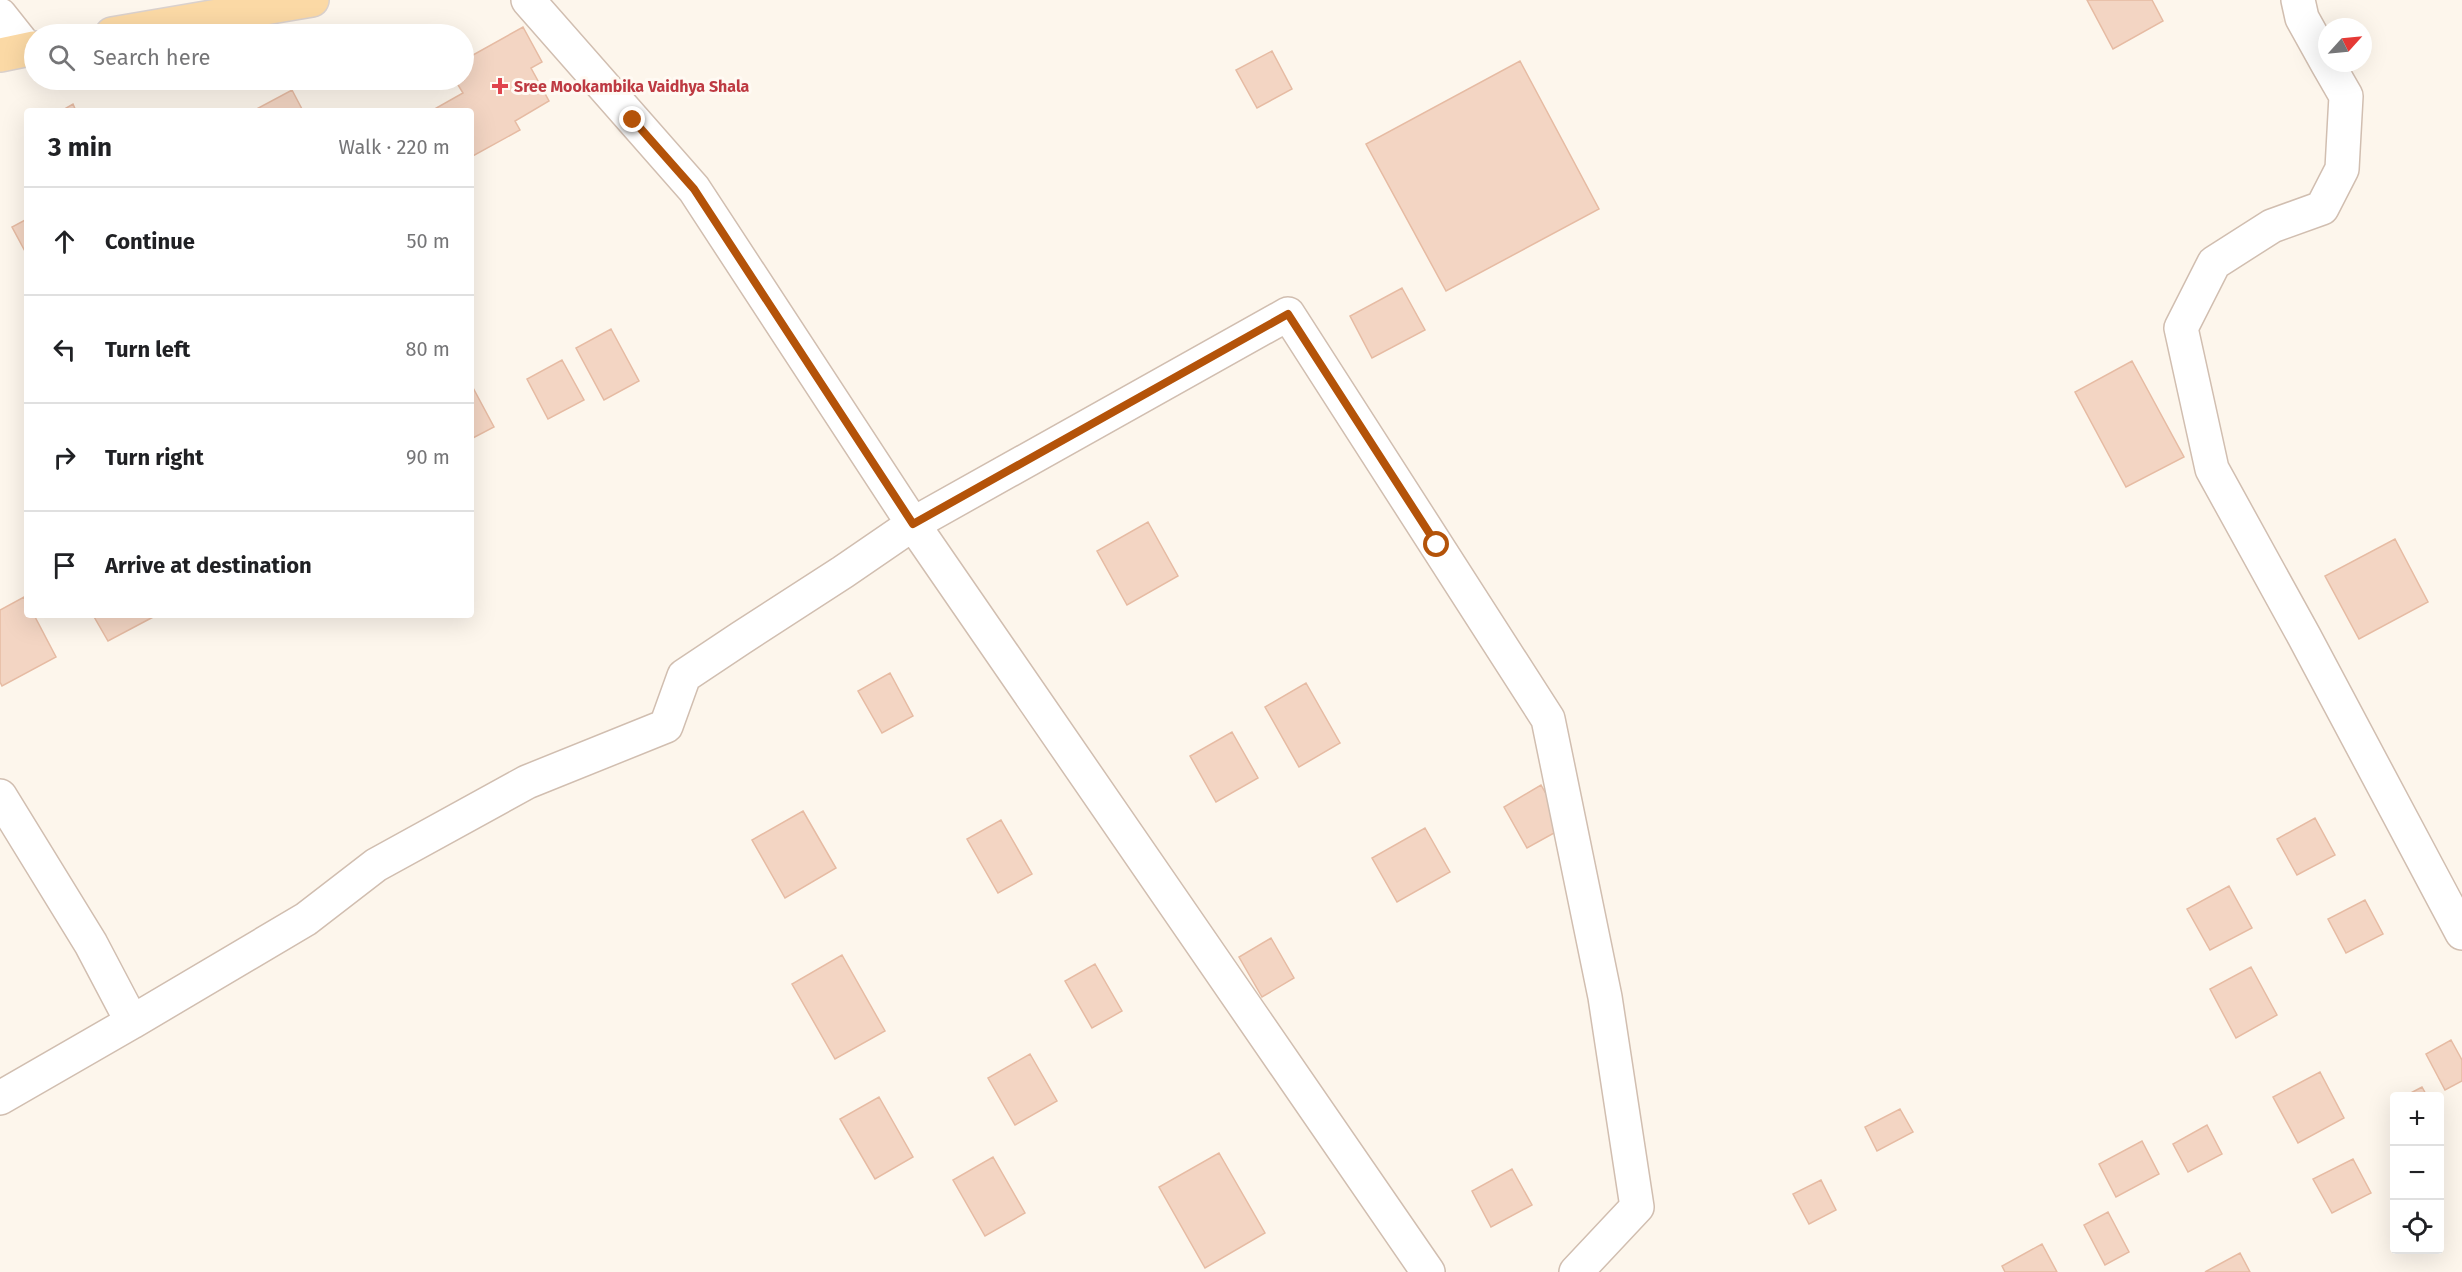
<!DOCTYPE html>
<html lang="en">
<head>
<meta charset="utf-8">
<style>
	:root { --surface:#fff; --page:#f6f6f6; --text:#202124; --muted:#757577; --line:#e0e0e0 }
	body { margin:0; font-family:"Fira Sans",sans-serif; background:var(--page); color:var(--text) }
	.controls { position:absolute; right:18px; bottom:18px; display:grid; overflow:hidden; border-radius:6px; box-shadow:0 6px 24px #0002 }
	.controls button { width:54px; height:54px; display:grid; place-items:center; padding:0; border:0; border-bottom:2px solid var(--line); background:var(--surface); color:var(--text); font:30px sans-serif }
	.compass { position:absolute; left:2318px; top:18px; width:54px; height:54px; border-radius:50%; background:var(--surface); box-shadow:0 6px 24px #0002; rotate:63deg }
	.stop { position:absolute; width:18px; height:18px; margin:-14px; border:4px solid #b45309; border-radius:50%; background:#fff }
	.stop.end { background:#b45309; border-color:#fff; box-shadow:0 2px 6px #0008 }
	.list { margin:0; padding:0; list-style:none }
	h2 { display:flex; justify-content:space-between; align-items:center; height:78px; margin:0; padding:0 24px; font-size:26px }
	h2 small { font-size:20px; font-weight:400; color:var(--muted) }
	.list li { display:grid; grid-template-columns:39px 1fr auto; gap:18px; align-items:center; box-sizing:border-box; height:108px; padding:0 24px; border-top:2px solid var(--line) }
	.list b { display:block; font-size:22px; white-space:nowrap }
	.list em { font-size:20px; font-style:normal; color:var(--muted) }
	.icon { flex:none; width:33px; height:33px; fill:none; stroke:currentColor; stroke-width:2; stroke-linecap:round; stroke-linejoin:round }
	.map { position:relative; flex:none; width:2462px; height:1272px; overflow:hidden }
	.search { position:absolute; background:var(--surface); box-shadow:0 6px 24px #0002; left:24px; top:24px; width:450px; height:66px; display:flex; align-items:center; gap:15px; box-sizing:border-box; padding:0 21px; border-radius:33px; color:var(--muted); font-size:22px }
	.panel { position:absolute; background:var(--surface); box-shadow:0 6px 24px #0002; left:24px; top:108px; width:450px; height:510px; border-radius:6px }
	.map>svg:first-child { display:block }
</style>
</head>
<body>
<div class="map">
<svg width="2462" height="1272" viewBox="0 0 2462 1272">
	<rect width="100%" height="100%" fill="#fdf6ec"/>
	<path fill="#f3d5c3" stroke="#e6bba3" stroke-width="1.5" d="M2087,0H2152L2163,21L2113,49Z
		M523,27L542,62L531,68L549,101L515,121L520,130L471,157V111H431L463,93L455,80H464V60Z
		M1272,51L1292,89L1257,108L1236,70Z
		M1520,61L1599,209L1446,291L1366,144Z
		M292,90L303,111H253Z
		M73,104L76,111H61Z
		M27,219V255L12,227Z
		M1402,288L1425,330L1372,358L1350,316Z
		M611,329L639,381L604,400L576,348Z
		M562,360L584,400L548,419L527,379Z
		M2132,361L2184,457L2126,487L2075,392Z
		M471,384L494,427L471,439Z
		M1148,522L1178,576L1127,605L1097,551Z
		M2395,539L2428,602L2359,639L2325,576Z
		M24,597L27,603V615H34L56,657L2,686L0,682V610Z
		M93,615H157L108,641Z
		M890,673L913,716L882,733L858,691Z
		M1306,683L1340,743L1299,767L1265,707Z
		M1232,732L1258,778L1216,802L1190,756Z
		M1541,785L1565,827L1527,848L1504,807Z
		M803,811L836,868L785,898L752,840Z
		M2315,818L2335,855L2297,875L2277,839Z
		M1001,820L1032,874L998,893L967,839Z
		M1425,828L1450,872L1397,902L1372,858Z
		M2229,886L2252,928L2210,950L2187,909Z
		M2365,900L2383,934L2346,953L2328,919Z
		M1271,938L1294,978L1262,997L1239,957Z
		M842,955L885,1031L835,1059L792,984Z
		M1095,964L1122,1011L1092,1028L1065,981Z
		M2251,967L2277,1015L2236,1038L2210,989Z
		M2451,1040L2462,1060V1081L2445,1090L2426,1054Z
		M1030,1054L1057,1101L1015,1125L988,1078Z
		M2320,1072L2344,1118L2298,1143L2273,1097Z
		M2422,1087L2427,1096H2405Z
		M879,1097L913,1157L875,1179L840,1119Z
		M1900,1109L1913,1132L1877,1151L1865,1127Z
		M2207,1125L2222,1154L2188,1172L2173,1144Z
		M2142,1141L2159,1174L2116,1197L2099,1164Z
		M1219,1153L1265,1233L1205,1268L1159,1187Z
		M993,1157L1025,1213L985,1236L953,1180Z
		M2353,1159L2371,1193L2332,1213L2313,1179Z
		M1512,1169L1532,1205L1491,1227L1472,1191Z
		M1821,1180L1836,1210L1809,1224L1793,1194Z
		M2108,1212L2129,1252L2105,1265L2084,1225Z
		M2042,1244L2057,1272H2005L2002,1266Z
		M2240,1253L2250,1272H2205Z"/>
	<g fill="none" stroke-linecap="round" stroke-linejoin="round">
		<g stroke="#d1beb0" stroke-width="36">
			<path id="minor" d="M528,0L694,189L913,524L1428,1272
				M2298,0L2302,18L2327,63
				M0,15L27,49
				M2327,63L2346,96L2342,169L2322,208L2272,226L2214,263L2181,328L2212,469L2304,636L2462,933
				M0,796L91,944L132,1022L306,919L376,865L527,782L666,726L684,676L741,638L843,572L913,524L1288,314L1548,719L1605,997L1637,1207L1576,1272
				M0,1098L132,1022"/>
		</g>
		<g stroke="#dad1cd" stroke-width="36">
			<path id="major" d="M112,34L312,0
				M0,55L34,48"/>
		</g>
		<use href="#minor" stroke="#fff" stroke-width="33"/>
		<use href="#major" stroke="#fbd9a5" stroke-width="33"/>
	</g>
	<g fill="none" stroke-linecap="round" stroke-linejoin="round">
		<path stroke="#b45309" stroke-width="8" d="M633,120L694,189L913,524L1288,314L1437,545"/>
	</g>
	<path fill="#e0444e" stroke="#fffaf3" stroke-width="2" d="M497 77h6v6h6v6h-6v6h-6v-6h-6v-6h6z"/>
	<g text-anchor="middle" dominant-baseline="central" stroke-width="6" stroke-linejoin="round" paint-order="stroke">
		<g font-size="16" font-weight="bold" fill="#be3a42" stroke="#fffaf3" text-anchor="start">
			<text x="514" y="86">Sree Mookambika Vaidhya Shala</text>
		</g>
	</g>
</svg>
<div class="controls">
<button>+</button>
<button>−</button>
<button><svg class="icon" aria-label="locate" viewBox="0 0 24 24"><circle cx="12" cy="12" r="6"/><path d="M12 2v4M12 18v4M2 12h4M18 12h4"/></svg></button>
</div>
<svg class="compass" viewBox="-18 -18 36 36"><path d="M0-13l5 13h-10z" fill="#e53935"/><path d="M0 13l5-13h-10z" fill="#757577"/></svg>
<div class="stop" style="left:1437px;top:545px"></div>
<div class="stop end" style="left:633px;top:120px"></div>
<div class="search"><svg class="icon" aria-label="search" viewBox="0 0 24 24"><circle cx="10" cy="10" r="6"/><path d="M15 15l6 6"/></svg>Search here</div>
<section class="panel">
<h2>3 min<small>Walk · 220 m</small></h2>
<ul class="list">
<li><svg class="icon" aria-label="ahead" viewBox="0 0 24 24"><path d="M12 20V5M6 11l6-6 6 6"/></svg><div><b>Continue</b></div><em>50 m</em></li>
<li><svg class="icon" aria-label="left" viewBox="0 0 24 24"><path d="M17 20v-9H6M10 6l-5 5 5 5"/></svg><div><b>Turn left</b></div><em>80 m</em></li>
<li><svg class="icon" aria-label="right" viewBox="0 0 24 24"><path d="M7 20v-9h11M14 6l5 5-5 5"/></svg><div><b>Turn right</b></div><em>90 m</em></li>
<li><svg class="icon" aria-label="arrive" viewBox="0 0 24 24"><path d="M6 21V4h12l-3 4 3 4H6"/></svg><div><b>Arrive at destination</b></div></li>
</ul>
</section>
</div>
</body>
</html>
